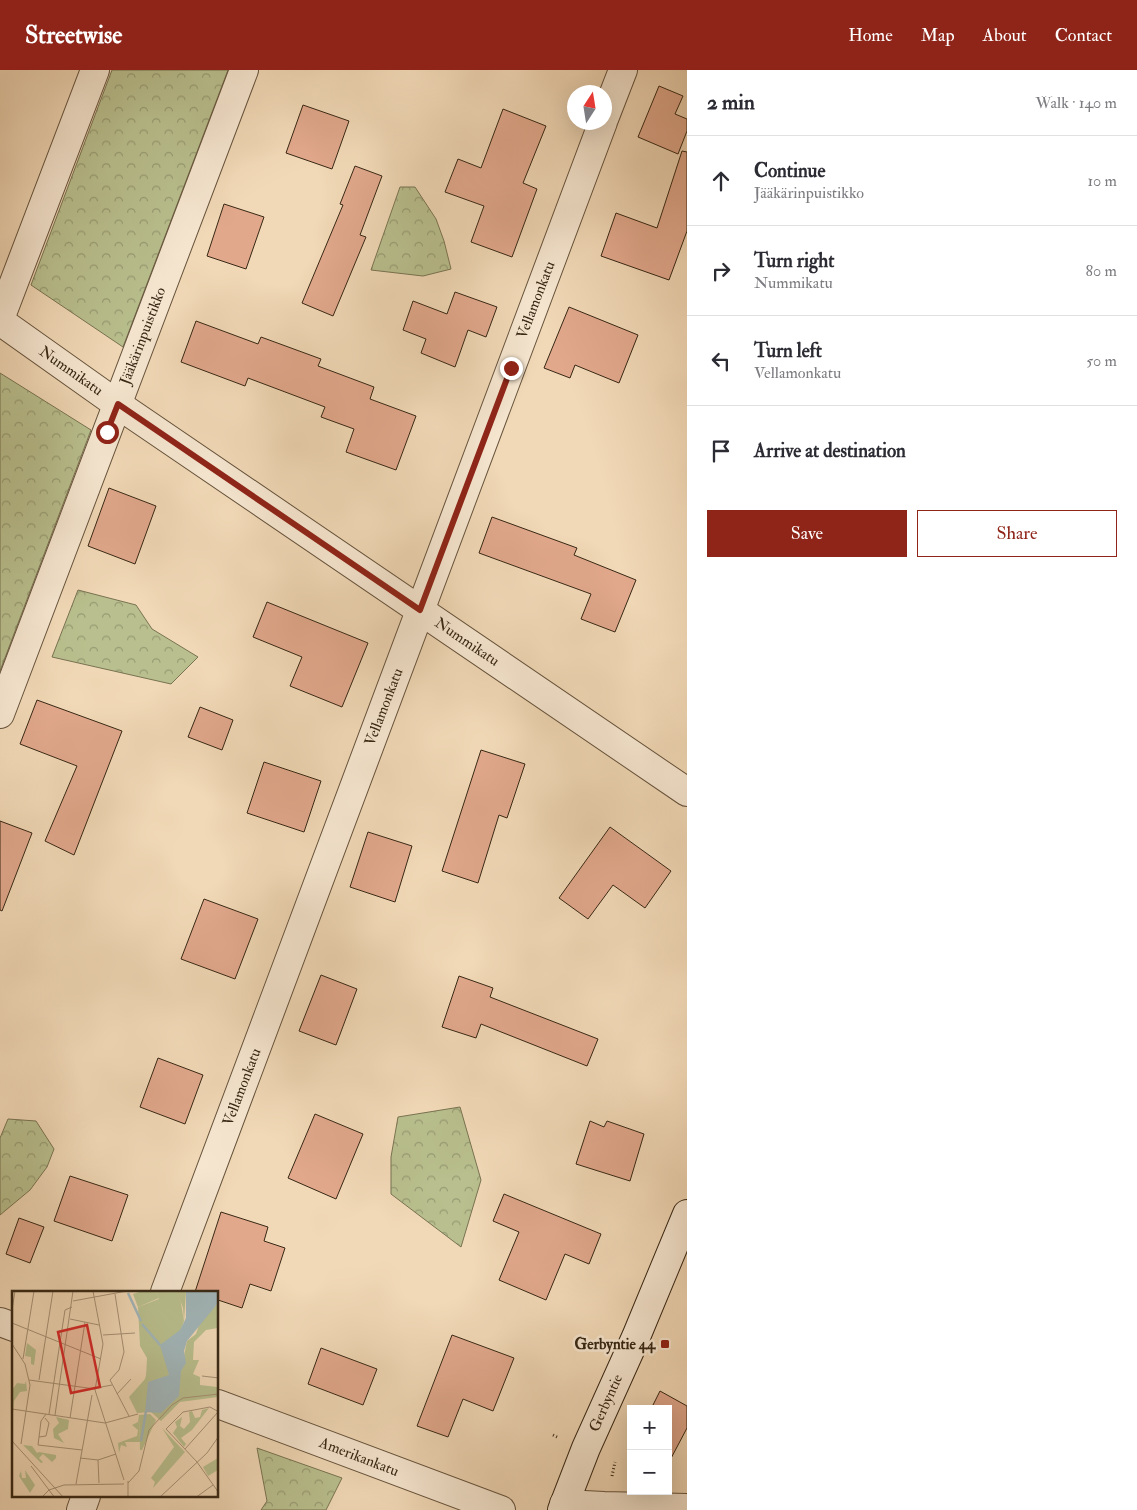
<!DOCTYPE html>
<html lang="en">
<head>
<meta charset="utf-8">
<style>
	:root { --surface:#fff; --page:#f2f2f3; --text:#2b2b33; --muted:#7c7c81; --line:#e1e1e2; --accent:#8f2418 }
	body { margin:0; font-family:"IM FELL Double Pica",serif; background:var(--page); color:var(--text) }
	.controls { position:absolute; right:15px; bottom:15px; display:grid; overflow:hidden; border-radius:0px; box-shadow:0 5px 20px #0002 }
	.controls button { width:45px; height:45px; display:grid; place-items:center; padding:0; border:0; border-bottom:1px solid var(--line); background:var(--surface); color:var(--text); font:25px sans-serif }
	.compass { position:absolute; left:567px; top:15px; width:45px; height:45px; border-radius:50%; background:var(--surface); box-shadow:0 5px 20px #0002; rotate:12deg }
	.stop { position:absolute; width:15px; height:15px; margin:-11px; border:4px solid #8f2418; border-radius:50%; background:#fff }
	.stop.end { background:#8f2418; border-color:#fff; box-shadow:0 1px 5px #0008 }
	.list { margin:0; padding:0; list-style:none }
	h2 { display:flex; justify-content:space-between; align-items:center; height:65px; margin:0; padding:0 20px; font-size:21px }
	h2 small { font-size:16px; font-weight:400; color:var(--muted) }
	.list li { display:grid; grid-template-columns:32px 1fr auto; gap:15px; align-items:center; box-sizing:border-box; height:90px; padding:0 20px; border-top:1px solid var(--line) }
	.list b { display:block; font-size:19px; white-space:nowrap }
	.list p { margin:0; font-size:16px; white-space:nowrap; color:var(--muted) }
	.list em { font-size:16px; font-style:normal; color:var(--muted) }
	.actions { display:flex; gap:10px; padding:15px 20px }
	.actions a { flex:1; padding:11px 0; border:1px solid var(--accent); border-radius:0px; text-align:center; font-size:18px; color:var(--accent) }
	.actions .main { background:var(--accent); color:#fff }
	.icon { flex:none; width:28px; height:28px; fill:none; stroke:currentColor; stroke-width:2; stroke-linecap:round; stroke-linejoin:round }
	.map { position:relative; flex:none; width:687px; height:1440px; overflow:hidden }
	header { display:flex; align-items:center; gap:30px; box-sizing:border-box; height:70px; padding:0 25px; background:var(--accent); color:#fff }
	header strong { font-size:24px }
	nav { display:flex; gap:28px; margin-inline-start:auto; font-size:18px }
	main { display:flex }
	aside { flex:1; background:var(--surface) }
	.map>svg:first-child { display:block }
</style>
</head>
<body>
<header>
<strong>Streetwise</strong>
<nav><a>Home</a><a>Map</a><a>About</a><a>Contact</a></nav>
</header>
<main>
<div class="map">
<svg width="687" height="1440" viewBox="0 0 687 1440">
	<defs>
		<pattern id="forest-crowns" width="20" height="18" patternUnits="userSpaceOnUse" patternTransform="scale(1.25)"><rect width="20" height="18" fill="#b9bf8e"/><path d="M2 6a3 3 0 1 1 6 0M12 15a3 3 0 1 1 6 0" fill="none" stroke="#979b73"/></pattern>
	</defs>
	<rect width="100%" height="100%" fill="#f1d8b6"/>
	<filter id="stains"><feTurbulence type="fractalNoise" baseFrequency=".004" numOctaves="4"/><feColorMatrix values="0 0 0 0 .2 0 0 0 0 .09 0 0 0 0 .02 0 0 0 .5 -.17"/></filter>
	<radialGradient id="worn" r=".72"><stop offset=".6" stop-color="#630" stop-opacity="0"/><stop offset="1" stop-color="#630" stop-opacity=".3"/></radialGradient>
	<path fill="url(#forest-crowns)" stroke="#787351" d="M112,0H228L123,277L31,215Z
		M400,117H415L436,149L444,171L451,199L423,206L371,200Z
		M0,303L91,360L0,601Z
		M78,520L136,535L152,559L198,587L171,614L52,587Z
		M460,1037L481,1110L461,1177L391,1124V1087L398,1047Z
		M8,1049L36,1051L54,1079L47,1097L30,1120L0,1145V1068Z
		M257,1378L342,1408L326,1440H261L267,1431Z"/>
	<path fill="#e1a88c" stroke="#372714" d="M659,16L683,26L675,44L687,49V61L678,84L638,67Z
		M303,35L349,51L332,99L286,83Z
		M503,39L546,56L523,113L537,119L512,187L471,172L484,136L445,122L458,89L481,98Z
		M682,81L687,82V161L669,210L601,186L616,143L657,158Z
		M355,96L382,106L360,165L366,167L333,246L302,233L343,135L340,134Z
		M224,134L264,147L246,199L207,186Z
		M455,222L497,237L486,267L468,260L455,297L421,283L426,269L403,260L413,231L447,244Z
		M569,237L638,265L619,313L575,295L570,308L544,298Z
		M196,251L258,274L261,267L321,289L318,296L374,317L370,329L416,346L396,400L346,382L354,359L321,347L325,337L248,308L245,316L181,292Z
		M109,418L156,436L135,494L88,476Z
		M492,447L577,478L574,485L636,510L615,562L581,549L591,524L479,483Z
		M267,532L368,573L342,637L290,616L302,587L253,567Z
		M37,630L122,661L74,785L45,771L77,696L20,674Z
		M200,637L233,650L222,680L188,667Z
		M481,680L525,694L507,748L499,745L478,813L442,801Z
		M264,692L321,711L304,762L247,743Z
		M0,751L32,763L2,841L0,840Z
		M610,757L671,801L645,838L613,815L588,849L559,828Z
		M368,762L412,776L395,832L350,817Z
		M204,829L258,849L235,909L181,889Z
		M321,905L357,919L336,975L299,961Z
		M459,906L493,918L490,927L598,969L587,996L481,954L476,968L442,957Z
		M158,988L203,1005L185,1054L140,1037Z
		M315,1044L363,1064L336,1129L288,1108Z
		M590,1051L604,1057L607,1051L644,1064L630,1111L576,1094Z
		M70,1106L128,1125L112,1171L54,1151Z
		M504,1124L601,1164L589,1194L565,1184L546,1230L499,1210L519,1162L493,1151Z
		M221,1142L268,1157L264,1171L285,1178L271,1221L250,1214L242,1238L218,1230V1222H195Z
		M19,1148L44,1157L30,1193L6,1184Z
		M452,1265L514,1288L493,1341L463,1329L448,1367L417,1356Z
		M321,1278L377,1299L363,1335L308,1314Z
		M660,1321L687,1336V1358L668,1394V1339H651Z"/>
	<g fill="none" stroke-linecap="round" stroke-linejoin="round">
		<g stroke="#66533c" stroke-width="30">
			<path id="minor" d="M604,49L623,0
				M0,249L95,0
				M0,644L244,0
				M165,1222L603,52
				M0,1252L14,1257
				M218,1334L501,1440
				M564,1434L604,1436L687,1438
				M81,1440L86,1426"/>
		</g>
		<g stroke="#66533c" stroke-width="30">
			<path id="tertiary" d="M0,251L117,334L687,722"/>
		</g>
		<g stroke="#372714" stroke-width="30">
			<path id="secondary" d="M562,1440L586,1378L636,1267L687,1144"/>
		</g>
		<path stroke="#372714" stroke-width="3" stroke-dasharray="1 2.5" stroke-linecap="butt" d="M553,1365L559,1368
			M612,1406L615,1392"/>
		<use href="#minor" stroke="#f6e6d0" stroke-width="28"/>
		<use href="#tertiary" stroke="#f6e6d0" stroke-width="28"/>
		<use href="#secondary" stroke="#f6e6d0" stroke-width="28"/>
	</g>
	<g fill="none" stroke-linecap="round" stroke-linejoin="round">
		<path stroke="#8f2418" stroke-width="6" d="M107,362L118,334L420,540L511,298"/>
	</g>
	<rect fill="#8f2418" stroke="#f6e6d0" stroke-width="2" x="660" y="1269" width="10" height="10" rx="2.5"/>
	<g text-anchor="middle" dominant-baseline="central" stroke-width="5" stroke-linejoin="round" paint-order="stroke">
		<g font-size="15" fill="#372714" stroke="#f6e6d0">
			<text transform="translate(536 230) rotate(-69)">Vellamonkatu</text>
			<text transform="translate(143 266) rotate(-69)">Jääkärinpuistikko</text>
			<text transform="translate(71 301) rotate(35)">Nummikatu</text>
			<text transform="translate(467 572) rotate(34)">Nummikatu</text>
			<text transform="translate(384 637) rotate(-69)">Vellamonkatu</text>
			<text transform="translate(242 1017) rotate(-69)">Vellamonkatu</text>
			<text transform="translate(606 1333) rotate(-66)">Gerbyntie</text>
			<text transform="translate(359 1387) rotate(21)">Amerikankatu</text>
		</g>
		<g font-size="15" font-weight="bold" fill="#372714" stroke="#f6e6d0" text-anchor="end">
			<text x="655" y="1274">Gerbyntie 44</text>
		</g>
	</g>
	<g transform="translate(12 1221)">
		<rect width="206" height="206" fill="#f1d8b6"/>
		<path d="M138,123L144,129L130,159H128L127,124ZM206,167V179L196,185L191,176Z" fill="#b9bf8e"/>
		<path d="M144,0H167L172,30L156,75L157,84L133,120L141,121L169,80L175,50L184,43L188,31L206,12V37L194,39L182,51L181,69H187L181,83L188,86V94L205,96L206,91V106L168,111L149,130L139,121L125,122L117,106L134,87L135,67L128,55L126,16L147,8ZM15,52L24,59L22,74L19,73V66L13,65ZM14,90L15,100L8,101L2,110L0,135V99L5,92L13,93ZM197,117L180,139L169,147L174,153L172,156L161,142L165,136L163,131L170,126L168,135L172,138L178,131L177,121L180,120L183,127L188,126L190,119ZM127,124L128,151H113L115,156L109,154L107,162L106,152L125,145L126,139L120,134L126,131ZM44,126L57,129L56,138L46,143L52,152L42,147L41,138L47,132ZM150,137L173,161L141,197L143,191L139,187L162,156ZM11,154L20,155L25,162L27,161L44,164V167L40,171L31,163L27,167L31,171L29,172ZM13,179L23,194L18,202L7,185L9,180L10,187H14Z" fill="#b9bf8e"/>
		<path d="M165,0H174L172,30L171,17ZM171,31L168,39L148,54L152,66L148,68L149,76L157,84L136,91L133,121L129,120V103L143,50L154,38Z" fill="#b9bf8e"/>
		<path d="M130,0H144L147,7L126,16L121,3Z" fill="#b9bf8e"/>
		<path d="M174,0H206V12L175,50L172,60L174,72L169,80L167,105L149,122L133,121L136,91L157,84L148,54L168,39L174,27Z" fill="#a1b6ba"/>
		<path fill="none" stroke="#a1b6ba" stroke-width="2.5" d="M116,2L129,30M130,33L149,55M129,150L134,120"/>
		<path fill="none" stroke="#a79175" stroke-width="1" d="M81,0L91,53L83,99L112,189M103,3L112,61L107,79L98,89L117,125M61,10L115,0M0,19L3,0M58,28L87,34M0,32L89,68M91,44L123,42M0,53L13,73L18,94L9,153M11,68L22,0M190,85L207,87M17,89L83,98M27,89L41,0M84,97L100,94M105,103L119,88M0,118L93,132L126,123M207,121L198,116L171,121L154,138L185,171L207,202M34,123L29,130L26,154L70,159M37,123L53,19L60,16M43,124L61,0M58,127L73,31M27,146L34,145L37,132L33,127M0,150L52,207M173,158L206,121M68,167L86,169L104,163M86,169L87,192M19,175L43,207M116,190V207M116,192L127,180L137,139L160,114L171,107L207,103M64,193L80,104M29,207L37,199L52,194L112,193M147,207L195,162L207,145M183,207L201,194"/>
		<path fill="#d62828" fill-opacity="0.15" stroke="#d62828" stroke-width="2.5" d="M75,34L88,96L59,102L46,41Z"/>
		<rect width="206" height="206" fill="none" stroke="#372714" stroke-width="2.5"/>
	</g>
	<rect width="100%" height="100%" filter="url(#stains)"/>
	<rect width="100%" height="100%" fill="url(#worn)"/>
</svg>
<div class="controls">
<button>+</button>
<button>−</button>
</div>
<svg class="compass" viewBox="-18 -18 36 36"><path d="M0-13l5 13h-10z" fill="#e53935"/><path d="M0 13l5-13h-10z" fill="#7c7c81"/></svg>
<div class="stop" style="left:107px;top:362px"></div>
<div class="stop end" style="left:511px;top:298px"></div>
</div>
<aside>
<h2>2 min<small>Walk · 140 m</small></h2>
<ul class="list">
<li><svg class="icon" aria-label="ahead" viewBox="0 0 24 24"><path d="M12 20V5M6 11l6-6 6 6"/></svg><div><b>Continue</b><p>Jääkärinpuistikko</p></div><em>10 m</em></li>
<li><svg class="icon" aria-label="right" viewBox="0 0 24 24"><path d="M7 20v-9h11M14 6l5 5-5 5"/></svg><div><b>Turn right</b><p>Nummikatu</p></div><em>80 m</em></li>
<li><svg class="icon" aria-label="left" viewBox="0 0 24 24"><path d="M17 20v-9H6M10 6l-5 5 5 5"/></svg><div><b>Turn left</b><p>Vellamonkatu</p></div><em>50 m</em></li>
<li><svg class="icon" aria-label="arrive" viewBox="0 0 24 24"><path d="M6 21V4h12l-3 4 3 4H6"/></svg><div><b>Arrive at destination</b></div></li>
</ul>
<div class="actions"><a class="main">Save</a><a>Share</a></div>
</aside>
</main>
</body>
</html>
